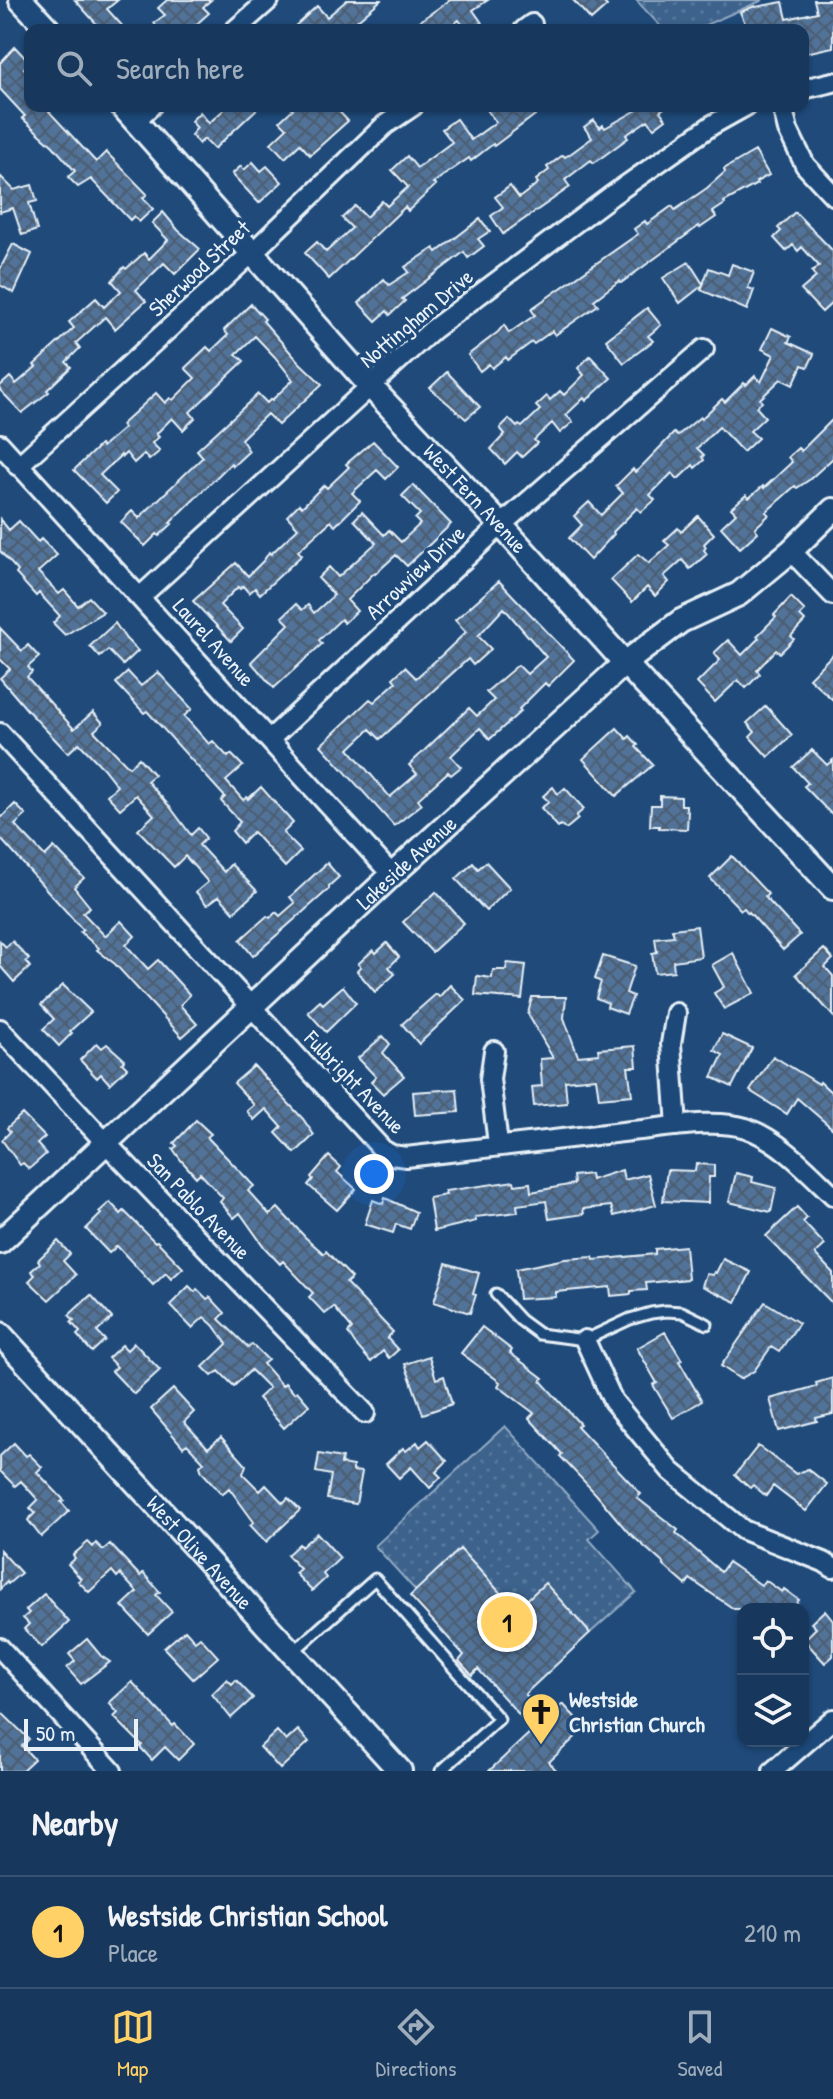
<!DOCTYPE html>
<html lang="en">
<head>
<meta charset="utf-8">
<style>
	:root { --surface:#17385c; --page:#244365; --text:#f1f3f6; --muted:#9eacbb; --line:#365272; --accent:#ffd166 }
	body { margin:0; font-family:"Patrick Hand",sans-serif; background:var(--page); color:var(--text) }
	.controls { position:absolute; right:24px; bottom:24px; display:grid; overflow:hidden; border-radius:16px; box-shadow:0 2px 6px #0004 }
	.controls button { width:72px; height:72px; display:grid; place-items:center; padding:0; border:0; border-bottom:2px solid var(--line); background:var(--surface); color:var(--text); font:40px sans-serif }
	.scale { position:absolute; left:24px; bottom:20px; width:114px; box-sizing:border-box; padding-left:8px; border:4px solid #e8f1f8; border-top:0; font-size:22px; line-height:28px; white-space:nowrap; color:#e8f1f8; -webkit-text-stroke:6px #1f4a7a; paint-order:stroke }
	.you { position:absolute; left:374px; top:1174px; width:28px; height:28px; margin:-20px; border:6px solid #fff; border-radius:50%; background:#1a73e8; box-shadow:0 0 0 12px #1a73e833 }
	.badge { display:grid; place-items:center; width:52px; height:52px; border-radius:50%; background:var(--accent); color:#111; font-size:26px; font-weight:700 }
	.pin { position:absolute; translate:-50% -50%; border:4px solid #fff; box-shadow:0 2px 8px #0006 }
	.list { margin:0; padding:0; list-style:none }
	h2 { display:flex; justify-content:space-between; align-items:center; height:104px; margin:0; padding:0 32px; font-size:34px }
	h2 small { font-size:26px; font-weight:400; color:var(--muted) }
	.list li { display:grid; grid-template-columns:52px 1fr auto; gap:24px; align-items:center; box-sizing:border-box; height:112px; padding:0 32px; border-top:2px solid var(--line) }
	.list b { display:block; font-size:30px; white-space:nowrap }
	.list p { margin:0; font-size:26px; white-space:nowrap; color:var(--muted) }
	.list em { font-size:26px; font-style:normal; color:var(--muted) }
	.icon { flex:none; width:44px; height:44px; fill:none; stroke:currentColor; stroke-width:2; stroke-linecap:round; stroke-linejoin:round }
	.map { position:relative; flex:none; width:833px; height:1771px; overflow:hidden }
	.search { position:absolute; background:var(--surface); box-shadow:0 2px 6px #0004; left:24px; right:24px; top:24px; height:88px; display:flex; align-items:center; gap:20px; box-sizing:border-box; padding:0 28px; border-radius:16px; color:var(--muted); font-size:30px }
	.sheet { height:216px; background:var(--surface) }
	nav { display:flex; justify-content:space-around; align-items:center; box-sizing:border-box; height:112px; border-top:2px solid var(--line); background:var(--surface); font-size:22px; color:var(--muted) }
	nav a { display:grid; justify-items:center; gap:4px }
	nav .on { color:var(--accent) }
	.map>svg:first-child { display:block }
</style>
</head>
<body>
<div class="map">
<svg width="833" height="1771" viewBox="0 0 833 1771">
	<defs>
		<pattern id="park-dots" width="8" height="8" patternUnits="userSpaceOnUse" patternTransform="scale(2)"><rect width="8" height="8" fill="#3c628c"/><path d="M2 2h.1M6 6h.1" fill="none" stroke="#58799d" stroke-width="1.8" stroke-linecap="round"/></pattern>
		<pattern id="building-cross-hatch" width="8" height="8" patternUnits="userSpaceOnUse" patternTransform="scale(2)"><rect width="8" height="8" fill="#517399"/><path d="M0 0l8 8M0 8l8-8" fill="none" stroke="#4c5e72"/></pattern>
	</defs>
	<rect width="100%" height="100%" fill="#1f4a7a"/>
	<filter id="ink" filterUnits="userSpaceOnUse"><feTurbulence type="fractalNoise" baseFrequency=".0125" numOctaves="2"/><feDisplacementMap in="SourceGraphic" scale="16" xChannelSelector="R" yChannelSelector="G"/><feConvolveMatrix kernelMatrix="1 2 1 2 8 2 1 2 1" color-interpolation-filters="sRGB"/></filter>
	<g filter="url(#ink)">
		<path fill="url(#park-dots)" stroke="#92aac2" stroke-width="2" d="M636,0H763L694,30H664Z
			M505,1426L599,1530L589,1539L636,1592L590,1633L545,1584L516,1610L460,1549L416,1591L375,1546Z"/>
		<path fill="url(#building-cross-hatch)" stroke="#e8f1f8" stroke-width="2" fill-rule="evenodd" d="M75,0H118L107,9L126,30H102Z
			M167,0H211L203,7L209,13L190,30H159L154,23L165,15L158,8Z
			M347,0H381L346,30H291L317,6L327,17Z
			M450,0H488L473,10L482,23L472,30H466L459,20L446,30H407Z
			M573,0H601L607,6L591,20Z
			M814,0H833V47L805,53L803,30H748L740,12L755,6L756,7L783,2L787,19L817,12Z
			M15,47L30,63L24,68L30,75V106H44L96,162L106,152L147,194L143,198L153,209L139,222L134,216L130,220L91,179L78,187L68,177L75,171L53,146L22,118L25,116L0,89V63Z
			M228,106H260L214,149L204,139L199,144L191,135L197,128L191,121L200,112L209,123Z
			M296,106H334L348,121L310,155L300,144L285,158L271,143L287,128L280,121Z
			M484,106H547L494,146L493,144L471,161L469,158L433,183L436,185L408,211L405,207L329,279L305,253L317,242L326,252L352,228L342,218L355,206L366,217L382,201L387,206L408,187L392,170L407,156L417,168L452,142L442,129L456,119L471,140L496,122Z
			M638,106H667L660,111L666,119L654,128L648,120L626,135L628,138L594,163L591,160L565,180L570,187L503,234L491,216L503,207L495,197L510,186L519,198L538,183L536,180L549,170L547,167L563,155L565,157L570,154L592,138L584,127L594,120L600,128L603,125L605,128L637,110L639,108Z
			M755,151L769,175L756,182L757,184L724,202L725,204L713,212L716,217L700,228L699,226L621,283L619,281L594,300L598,305L582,316L555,335L552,331L534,344L532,342L508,360L506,357L492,368L489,364L480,371L468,355L498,332L504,325L509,333L535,315L531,309L638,234L634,229L645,221L647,224L672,206L675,210L707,188L725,172L724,169Z
			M253,162L261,171L267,166L282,182L259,203L232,174L241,166L244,170Z
			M0,176L14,190L32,185L37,201L29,203L37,230L22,235L13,208L0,212Z
			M163,212L178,230L200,249L175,274L164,263L136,290L146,301L115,329L105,317L76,343L80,348L66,362L71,367L47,390L49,392L22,413L0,390V386L10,377L16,384L36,367L34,365L74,328L69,322L96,298L104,307L121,291L112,281L124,267L126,269L144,253L149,259L168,240L152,223Z
			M795,212L833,251V302L822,312L801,290L816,277L812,272L819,266L802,247L798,251L793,245L786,251L774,238L781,231L778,228Z
			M480,219L490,231L478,239L484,246L468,258L464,252L402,299L405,301L390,315L387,311L376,321L359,303L384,279L389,285L409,272L405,267L434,248L437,252Z
			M13,244L32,254L14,293L0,285V269Z
			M689,262L703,284L709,268L728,275L732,264L754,272L748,288L754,290L747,310L701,290L703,285L680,303L663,278Z
			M251,304L265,319L263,321L298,361L322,384L278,425L267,414L241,439L249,451L233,466L231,463L170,523L172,524L159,536L157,534L145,546L121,522L132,511L139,518L203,457L197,450L258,394L267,403L271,399L272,400L293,380L275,357L255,336L236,354L244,361L190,412L195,418L183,430L172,418L156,434L159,437L152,443L160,451L149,460L144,454L134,463L126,453L122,457L121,455L100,475L117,492L106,503L74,470L100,445L102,447L124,428L121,425L156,393L165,403L170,398L173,400L195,378L185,368L207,347L211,351L228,335L224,330Z
			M647,308L661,325L648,336L653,341L624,363L606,340Z
			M772,328L791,337L788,342L814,354L808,367L802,365L793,385L781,379L760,399L762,402L756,407L765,417L750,431L758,438L743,452L719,427L697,448L704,455L702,457L704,460L695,468L693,465L678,479L672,473L650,495L655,500L641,512L637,508L613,532L614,534L590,560L569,538L582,525L574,516L589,502L601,515L623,493L616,486L633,469L635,472L639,469L674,433L677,436L700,417L701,419L722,399L725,402L744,383L746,385L755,376L761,382L774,355L762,349Z
			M590,356L611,378L586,401L584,398L566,415L573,422L560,433L552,423L534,440L537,443L522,457L517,452L505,464L491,449L505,434L500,428L509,419L517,427L519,425L522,427L540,410L536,406L547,396L550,400L560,391L564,395L584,375L578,368Z
			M447,372L480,407L466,419L430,388Z
			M833,419V458L809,480L797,488L795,486L766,512L769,515L755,528L758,532L740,548L721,527L736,513L731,508L746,495L749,498L763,486L764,488L792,462L788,457L798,448L801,451Z
			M373,441L398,467L386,479L377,470L352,493L360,501L335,526L331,521L298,551L302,555L260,594L255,588L249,593L243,586L240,589L238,587L220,605L243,629L231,641L193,601L236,563L248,576L264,560L269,552L271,554L298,528L287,516L299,504L302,507L324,485L327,488L349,467L346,464Z
			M413,485L451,524L407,566L396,555L375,574L374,573L347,600L357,611L344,623L341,619L319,640L322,644L274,688L251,662L289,624L282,617L296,604L302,610L308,605L314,613L334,595L318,578L329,567L338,577L376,543L354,520L362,512L384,535L389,530L401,542L420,524L415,519L420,514L402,496Z
			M698,516L714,534L704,544L706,547L704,550L707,554L690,569L682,560L664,576L669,582L655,596L647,587L632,602L611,580L638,554L649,563L669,545L664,541L678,528L681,532Z
			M0,519L9,530L19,521L38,542L41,539L57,555L38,572L59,594L64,590L78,606L89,597L103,612L65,635L53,623L60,616L39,593L36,596L16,574L18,571L0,551Z
			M499,581L574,660L548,686L545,683L519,709L521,711L490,739L480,728L451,756L461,767L451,775L448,772L418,799L422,804L394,826L321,745L370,699L374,702L396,682L393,678L405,667L416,678L444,653L466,632L455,620ZM504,608L546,657L527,674L518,665L486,692L494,700L477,716L469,708L409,765L417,774L390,797L349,749L370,729L380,739L468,659L473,665L491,649L478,636Z
			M791,597L805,611L800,616L805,621L791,636L794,639L780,653L776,650L757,670L760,674L746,688L738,680L715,702L697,683L720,660L714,653L728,640L742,655L759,638L757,636L776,617L774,615Z
			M115,623L126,639L138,651L123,665L108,650L100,657L90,646Z
			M0,628L22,651L28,645L39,657L28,667L32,672L27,677L74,729L93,712L103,723L94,731L129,767L139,758L154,775L147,781L170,807L191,835L198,828L206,838L199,845L224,872L231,864L257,891L234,912L219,896L207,905L196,892L208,882L185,856L174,867L138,830L154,815L136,795L120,809L107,795L117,786L103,768L79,743L68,753L28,711L0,678L10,669L0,659Z
			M833,654V700L809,678Z
			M128,672L141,686L158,672L192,709L184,716L209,744L213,741L228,757L231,754L243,766L226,781L243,800L247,797L248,799L261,787L293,823L283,833L301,851L285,867L253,832L242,843L232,831L240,822L221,801L225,797L147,711L144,713L116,683Z
			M766,706L792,735L768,757L750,737L755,732L747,723Z
			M617,728L627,739L630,736L638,745L636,747L653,765L616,796L583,759Z
			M812,750L827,765L833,760V816L804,786L808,783L793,767Z
			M553,787L558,794L565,788L584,809L576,816L578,819L566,829L561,825L558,827L541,808L549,802L543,796Z
			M660,796L681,797V805H686V810L688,811L687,829L659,828V826H650L651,805H660Z
			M15,804L26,815L15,825L45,856L54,847L84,878L74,887L90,907L83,913L105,936L121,921L135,936L126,945L148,969L158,960L190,995L180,1005L197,1024L182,1037L115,964L97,950L99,948L80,932L83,930L0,838V819Z
			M732,856L768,894L765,897L800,935L783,950L749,912L748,913L744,908L741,910L710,878Z
			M486,862L510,888L486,911L456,879L473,863L478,869Z
			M327,863L339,877L329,886V889L253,956L240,940L267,916L270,918L276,912L280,916L295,903L290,897Z
			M436,892L464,923L432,952L403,922Z
			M697,926L701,957L673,961L674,971L655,973L652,953L657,952L655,938L674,936L672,929Z
			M0,941L6,947L12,941L29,959L26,962L30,967L14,982L0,966Z
			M387,943L399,957L389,967L395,974L375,992L357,971L361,967L358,964L373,950L376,953Z
			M824,949L833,959L825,967L833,976V1016L796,974Z
			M733,953L754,993L724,1009L714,993L724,987L712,965Z
			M603,956L635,966L626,993L633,996L626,1014L607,1007L608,1003L596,998L601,982L595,979Z
			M507,963L526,965L522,999L475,995L477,976L492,978L493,970H506Z
			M63,985L91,1012L70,1031L72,1033L59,1046L43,1029L54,1019L41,1005Z
			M450,985L465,1000L419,1044L402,1024L436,994L439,997Z
			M343,986L356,1003L326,1032L308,1012L320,1001L323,1004Z
			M532,997H566L564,1018L578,1056L599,1054L598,1049L635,1046L637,1067H628L632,1095L599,1098L596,1078L565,1081L567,1103L534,1106L532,1087L542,1086L540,1059L553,1058L528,1014Z
			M722,1034L752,1048L732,1087L712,1077L723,1055L714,1050Z
			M383,1036L390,1044L383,1053L404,1076L383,1094L371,1082L376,1077L358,1058Z
			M97,1043L102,1048L107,1044L125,1060L122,1063L127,1068L110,1084L101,1074L97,1078L80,1060Z
			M773,1056L819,1084L820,1082L833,1094V1129L797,1098L787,1114L750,1091Z
			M254,1066L303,1119L314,1135L295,1153L276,1133L282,1127L266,1109L254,1120L247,1111L254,1105L234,1083Z
			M457,1089L459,1112L415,1115L413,1092Z
			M22,1114L45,1137L37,1144L46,1154L29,1169L23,1163L20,1165L2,1140L10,1132L7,1128Z
			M196,1120L211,1134L207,1137L254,1186L248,1191L270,1215L278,1208L305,1237L324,1254L326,1251L352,1278L346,1283L393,1332L387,1338L398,1350L389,1358L383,1351L371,1362L355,1344L348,1333L352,1329L334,1307L325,1314L309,1297L313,1293L283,1261L280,1264L265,1248L240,1213L234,1218L220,1202L223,1198L200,1173L196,1177L181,1160L173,1149L177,1146L174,1143Z
			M329,1156L341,1167L337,1172L356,1189L337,1210L308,1185L313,1179L311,1177Z
			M696,1164L714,1165V1177H709L708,1203L663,1201L667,1170L695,1171Z
			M622,1170L624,1180L648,1174L656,1205L614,1216L611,1206L583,1209L584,1214L549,1219L546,1201L517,1205L518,1212L475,1217L476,1221L434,1231L429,1198L446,1195L445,1191L514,1181L515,1185L530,1183L531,1192L574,1184L573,1176L590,1174L591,1180Z
			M736,1173L753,1177L752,1182L776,1188L771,1212L729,1202Z
			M385,1198L416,1212L410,1229L396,1224L393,1233L365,1224L373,1200L383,1204Z
			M110,1202L121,1214L124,1211L155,1242L157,1241L183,1268L171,1279L166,1273L153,1285L117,1246L109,1253L86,1229L101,1214L99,1212Z
			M797,1207L807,1218L803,1222L825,1245L815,1254L833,1273V1304L766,1236Z
			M58,1241L70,1254L63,1261L76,1275L49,1300L29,1281L35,1275L31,1271L40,1263L38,1260Z
			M685,1246L688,1279L646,1283L647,1290L631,1291V1294L611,1296L610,1287L556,1292V1297L519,1299L516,1269L565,1259L593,1257L594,1260L655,1254V1249Z
			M723,1259L751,1272L736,1302L702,1286L706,1274L713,1275L714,1272L716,1273Z
			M446,1263L479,1273L473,1294L476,1295L470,1313L434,1302Z
			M189,1286L195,1292L197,1289L207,1299L210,1297L225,1313L219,1319L248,1347L252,1344L268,1360L263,1364L282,1386L285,1383L294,1393L297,1391L309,1405L284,1428L258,1398L269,1388L251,1370L234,1386L219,1371L212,1376L203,1367L227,1344L213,1325L204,1317L192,1328L170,1305Z
			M91,1295L112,1318L97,1332L105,1340L92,1352L77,1335L80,1332L71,1322L74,1320L69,1315Z
			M765,1302L799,1323L779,1352L771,1347L754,1371L740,1379L721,1366Z
			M482,1327L512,1350L510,1353L543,1378L541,1381L580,1424L577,1426L641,1494L637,1498L678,1530L676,1533L721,1572L728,1562L761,1585L765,1580L782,1592L784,1589L799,1600L792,1609H734L690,1579L686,1585L663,1565L664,1564L627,1531L596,1494L560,1456L562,1454L529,1418L534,1413L498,1386L500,1382L461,1353Z
			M665,1332L682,1360L679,1361L702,1401L673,1418L653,1385L657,1383L637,1348Z
			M134,1343L160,1370L134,1394L112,1371L117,1367L108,1358L122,1345L127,1350Z
			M429,1356L436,1379L444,1376L452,1404L423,1414L405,1364Z
			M833,1378V1414L816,1418L817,1421L779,1431L770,1399L817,1386L816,1383Z
			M173,1389L194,1412L184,1422L208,1448L221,1437L246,1465L243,1474L260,1491L266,1485L283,1503L288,1498L300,1510L266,1542L250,1525L254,1522L229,1488L222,1494L202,1472L200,1466L204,1462L187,1444L183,1447L151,1409Z
			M428,1440L447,1461L436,1472L441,1477L430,1488L411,1467L399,1478L386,1464L403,1448L406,1451L417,1442L420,1447Z
			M14,1443L26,1456L29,1454L42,1467L37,1472L64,1500L61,1502L69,1511L41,1537L28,1520L35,1513L30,1508L38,1500L21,1481L15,1486L0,1471V1456Z
			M758,1446L796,1474L808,1469L827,1484L806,1511L773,1486L766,1496L753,1485L750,1488L735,1475Z
			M319,1454L342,1458L341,1464L353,1466V1471L362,1472L356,1504L327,1499L331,1475L316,1472Z
			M317,1533L340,1558L323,1574L326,1578L312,1591L295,1573L300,1569L287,1555L299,1544L301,1547Z
			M88,1542L93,1547L96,1543L103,1550L110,1544L140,1576L143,1573L160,1592L156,1595L172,1612L148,1634L122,1606L137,1592L120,1574L117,1577L112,1571L89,1592L78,1581L81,1579L68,1564L75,1558L73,1555Z
			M460,1549L516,1610L545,1583L590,1633L525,1694L548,1719L563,1704L585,1728L549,1762L557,1771H489L533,1730L478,1669L472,1675L459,1661L464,1655L410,1596Z
			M0,1550L21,1573L8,1584L7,1582L0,1589Z
			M44,1594L69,1622L42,1647L24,1629L29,1624L23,1618L29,1613L26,1610Z
			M825,1610L833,1620V1656L825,1663L804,1640L816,1628L811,1623Z
			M185,1630L195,1641L200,1637L218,1657L193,1679L164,1648Z
			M87,1639L101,1656L110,1662L81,1684L67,1668L75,1661L69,1654Z
			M227,1679L232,1684L236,1680L253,1698L231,1718L212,1694Z
			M132,1682L173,1726L175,1724L194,1744L178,1760L165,1747L152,1760L140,1747L142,1745L114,1717L118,1713L109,1703Z
			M0,1711L29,1739L22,1746L34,1759L21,1771H0Z
			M298,1730L309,1742L280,1769L260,1747L277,1731L286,1741Z"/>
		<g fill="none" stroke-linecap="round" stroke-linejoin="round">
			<g stroke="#e8f1f8" stroke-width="15">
				<path id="service" d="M496,1294L520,1320L539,1334L585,1340L630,1319L651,1313L666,1311L682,1312L707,1324
					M292,1653L375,1579L499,1719L441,1771"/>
			</g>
			<g stroke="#e8f1f8" stroke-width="24">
				<path id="minor" d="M235,30L269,0
					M524,30L532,24
					M803,89L833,82
					M782,106L788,130L805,165L833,195
					M136,120L151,106
					M0,444L392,875
					M18,466L253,252L385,125L413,106
					M791,551L833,595
					M140,597L432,330L611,196L712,125L746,106
					M0,733L383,1150L392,1155L406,1157C481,1148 556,1139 631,1131C664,1128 715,1118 746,1128C781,1141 807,1170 833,1195
					M270,739L501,525L704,349
					M676,1013L671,1044L677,1126
					M0,1029L105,1142L365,1413
					M494,1051L490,1079L498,1144
					M585,1340L613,1401L671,1471L743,1530L824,1562L833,1568
					M0,1648L112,1771
					M773,1771L833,1719"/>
			</g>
			<g stroke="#e8f1f8" stroke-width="28">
				<g id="tertiary">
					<path d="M21,0L49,30"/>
					<path id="s1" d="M122,106L371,387L501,525L625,663L833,888"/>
					<path id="s2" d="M0,1242L392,875L625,663L681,621L739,594L791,551L833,510"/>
					<path id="s3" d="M0,1334L400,1771"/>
				</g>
			</g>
			<use href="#service" stroke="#1f4a7a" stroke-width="9"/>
			<use href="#minor" stroke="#1f4a7a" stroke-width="18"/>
			<use href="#tertiary" stroke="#1f4a7a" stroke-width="22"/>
		</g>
	</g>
	<defs>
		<g id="church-pin" transform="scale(2)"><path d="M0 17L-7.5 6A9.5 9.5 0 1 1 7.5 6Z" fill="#ffd166" stroke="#1f4a7a"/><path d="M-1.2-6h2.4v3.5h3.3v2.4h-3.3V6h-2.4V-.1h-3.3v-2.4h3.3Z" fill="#111"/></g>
	</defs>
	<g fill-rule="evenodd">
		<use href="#church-pin" x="541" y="1712"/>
	</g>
	<g text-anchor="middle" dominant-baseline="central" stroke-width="7" stroke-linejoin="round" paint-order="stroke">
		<g font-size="22" fill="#e8f1f8" stroke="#1f4a7a">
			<text transform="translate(199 268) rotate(-43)">Sherwood Street</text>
			<text transform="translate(416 318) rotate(-40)">Nottingham Drive</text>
			<text stroke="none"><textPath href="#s1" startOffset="528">West Fern Avenue</textPath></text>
			<text transform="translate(415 572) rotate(-43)">Arrowview Drive</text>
			<text transform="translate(214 642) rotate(48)">Laurel Avenue</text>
			<text stroke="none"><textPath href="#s2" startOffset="556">Lakeside Avenue</textPath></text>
			<text transform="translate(355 1082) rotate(46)">Fulbright Avenue</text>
			<text transform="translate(199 1206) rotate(46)">San Pablo Avenue</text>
			<text stroke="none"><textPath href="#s3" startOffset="296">West Olive Avenue</textPath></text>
		</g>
		<g font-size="22" font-weight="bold" fill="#e8f1f8" stroke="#1f4a7a" text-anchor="start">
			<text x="569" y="1699">Westside<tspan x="569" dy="25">Christian Church</tspan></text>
		</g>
	</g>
</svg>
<div class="controls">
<button><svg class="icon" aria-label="locate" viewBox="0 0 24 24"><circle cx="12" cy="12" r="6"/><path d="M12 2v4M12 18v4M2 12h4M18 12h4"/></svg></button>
<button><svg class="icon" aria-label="layers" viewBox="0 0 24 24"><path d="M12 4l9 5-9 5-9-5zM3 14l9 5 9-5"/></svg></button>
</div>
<div class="scale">50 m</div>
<div class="you"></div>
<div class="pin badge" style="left:507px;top:1622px">1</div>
<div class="search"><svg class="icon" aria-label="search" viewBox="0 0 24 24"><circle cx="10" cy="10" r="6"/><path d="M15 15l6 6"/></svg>Search here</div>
</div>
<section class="sheet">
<h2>Nearby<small></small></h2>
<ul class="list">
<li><span class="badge">1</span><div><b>Westside Christian School</b><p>Place</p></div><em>210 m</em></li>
</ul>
</section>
<nav>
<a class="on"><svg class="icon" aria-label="map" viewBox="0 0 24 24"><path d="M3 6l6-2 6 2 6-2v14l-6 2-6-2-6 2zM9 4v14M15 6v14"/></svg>Map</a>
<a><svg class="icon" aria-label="directions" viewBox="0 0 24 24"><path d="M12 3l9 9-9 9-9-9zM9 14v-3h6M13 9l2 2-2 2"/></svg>Directions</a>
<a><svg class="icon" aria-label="saved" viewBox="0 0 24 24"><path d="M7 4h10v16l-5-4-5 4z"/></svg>Saved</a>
</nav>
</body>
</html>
